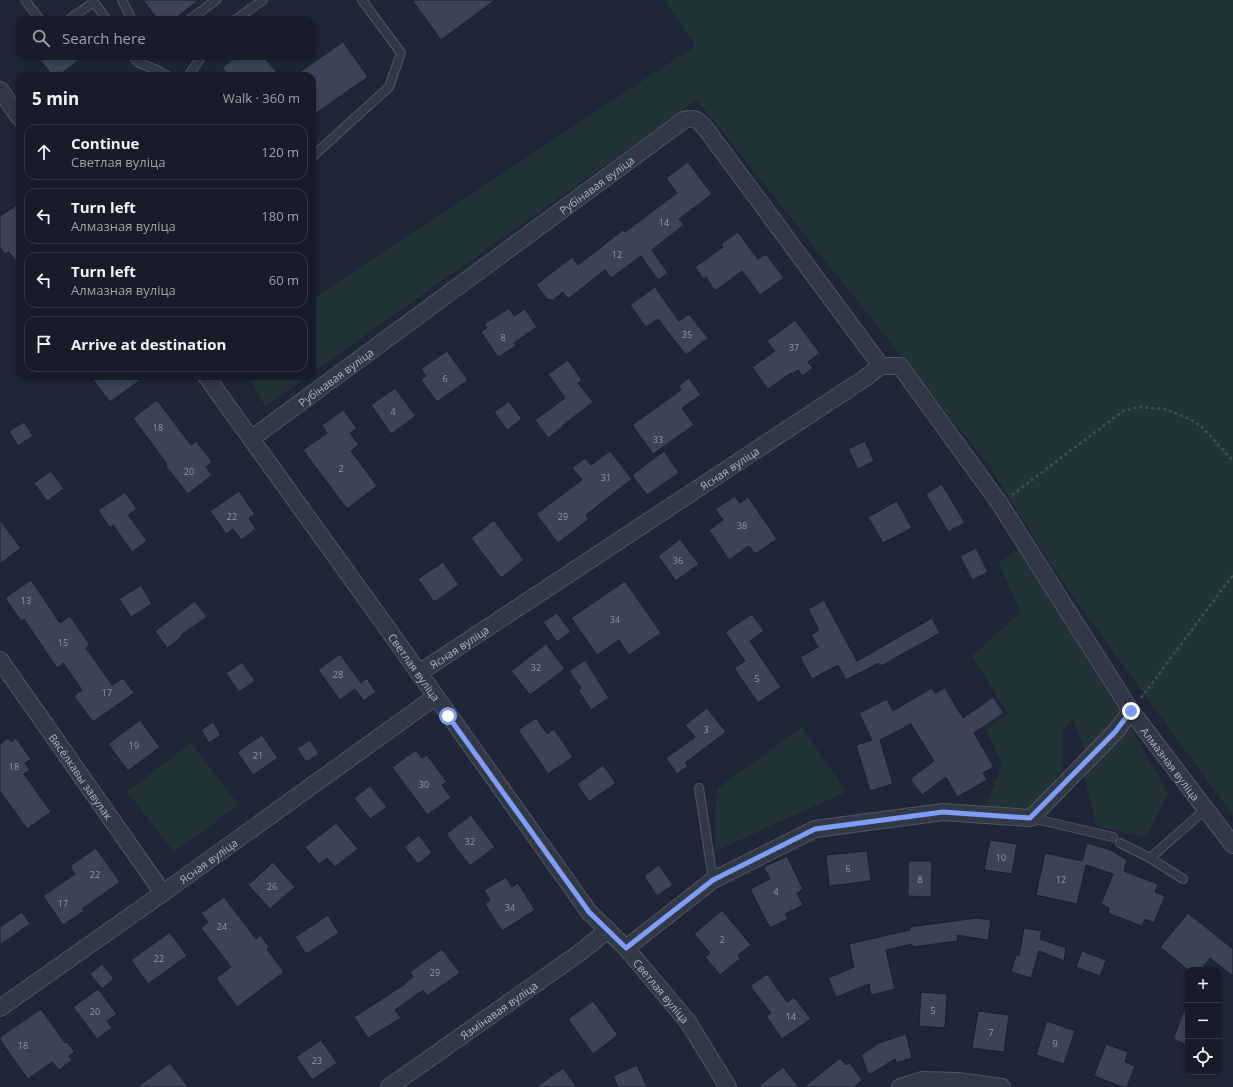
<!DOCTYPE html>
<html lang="en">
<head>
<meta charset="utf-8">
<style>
	:root { --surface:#171c28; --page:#202530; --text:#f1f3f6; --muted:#9ea1a8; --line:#363a45 }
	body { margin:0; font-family:"Open Sans",sans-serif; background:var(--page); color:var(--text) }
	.controls { position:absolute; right:12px; bottom:12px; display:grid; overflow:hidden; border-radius:8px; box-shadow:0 2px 6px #0003 }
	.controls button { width:36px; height:36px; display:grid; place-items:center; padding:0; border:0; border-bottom:1px solid var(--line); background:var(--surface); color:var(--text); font:20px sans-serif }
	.stop { position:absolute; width:12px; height:12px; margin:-9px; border:3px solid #7e9df7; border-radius:50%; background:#fff }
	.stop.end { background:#7e9df7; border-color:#fff; box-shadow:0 1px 4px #0008 }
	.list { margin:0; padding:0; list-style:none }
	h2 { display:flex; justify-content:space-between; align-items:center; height:52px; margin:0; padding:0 16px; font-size:17px }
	h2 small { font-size:13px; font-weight:400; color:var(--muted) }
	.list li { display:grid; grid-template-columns:26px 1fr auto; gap:12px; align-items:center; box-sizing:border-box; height:56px; margin:0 8px 8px; padding:0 8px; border:1px solid var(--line); border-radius:12px }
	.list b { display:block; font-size:15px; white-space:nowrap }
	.list p { margin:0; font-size:13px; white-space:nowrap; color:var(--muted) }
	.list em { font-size:13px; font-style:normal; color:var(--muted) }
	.icon { flex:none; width:22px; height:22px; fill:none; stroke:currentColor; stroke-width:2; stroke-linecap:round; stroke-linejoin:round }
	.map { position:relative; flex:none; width:1233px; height:1087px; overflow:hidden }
	.search { position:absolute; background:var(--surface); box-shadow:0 2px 6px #0003; left:16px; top:16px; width:300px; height:44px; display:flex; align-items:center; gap:10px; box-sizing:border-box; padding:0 14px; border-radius:12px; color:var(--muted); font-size:15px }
	.panel { position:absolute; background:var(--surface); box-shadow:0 2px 6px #0003; left:16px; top:72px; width:300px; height:308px; border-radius:12px }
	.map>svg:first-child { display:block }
</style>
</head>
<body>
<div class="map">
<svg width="1233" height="1087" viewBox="0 0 1233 1087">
	<rect width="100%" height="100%" fill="#1f2636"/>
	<path fill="#223338" d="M664,0H1233V816L1061,580L990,467L697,100L312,373V300L695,46Z
		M247,376H308L265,406Z
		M1019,550L1123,717L1086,752L1072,719L1063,732L1062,769L1030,812L986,806L1002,765L986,729L1008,714L972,656L1021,612L998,563Z
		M1128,724L1168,793L1146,837L1096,826L1084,775Z
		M802,727L846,792L715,851V815L717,789Z
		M191,743L239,805L174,852L127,792Z"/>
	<path fill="#3b4357" stroke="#1a1f2d" d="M143,0H199L173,20H158Z
		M412,0H495L441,40Z
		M343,42L368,77L312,116V76H294Z
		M37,56H84L58,76H53Z
		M238,56H263L280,76H229L222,68Z
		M688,162L712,194L679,219L684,225L652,250L668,273L658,280L641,256L611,278L605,270L568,299L563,292L553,300H548L536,285L572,257L578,265L623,230L625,232L677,193L666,178Z
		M20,203V267L9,252L5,254L0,247V216Z
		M738,232L758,259L766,254L784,278L760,295L742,271L715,291L706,277L703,279L695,267L723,247L721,244Z
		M655,287L679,321L689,314L708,338L686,355L658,319L646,327L630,305Z
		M509,308L514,316L525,309L537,327L514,343L516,346L498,357L481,332L487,328L484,324Z
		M795,320L820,353L808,362L813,368L802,376L798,370L792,374L791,373L768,389L752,367L775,351L767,341Z
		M447,351L468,380L437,402L421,380L426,376L421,369Z
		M568,360L582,380L578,383L593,402L562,426L563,427L548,438L535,420L565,398L548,374Z
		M90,376H146L110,402Z
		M689,378L701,395L682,408L694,425L653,454L632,425L681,390L678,386Z
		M395,388L416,416L391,434L371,405Z
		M157,400L191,445L196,441L212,462L206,467L212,475L188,494L165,465L167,464L133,418Z
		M509,401L522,419L507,430L494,412Z
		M343,410L357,428L350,433L359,445L351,451L377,486L347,509L303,450L327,433L322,425Z
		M24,422L33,436L18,446L9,431Z
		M865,441L874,461L858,469L848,449Z
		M610,451L632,479L586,515L589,519L558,543L536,514L582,480L572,468L585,458L591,465Z
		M664,451L679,473L647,495L632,475Z
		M51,471L64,489L47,501L34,483Z
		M942,484L965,523L948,532L926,494Z
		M239,491L255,514L249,518L256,529L241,540L233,529L226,534L210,511Z
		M125,492L137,509L128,515L147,541L132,552L113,525L110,528L98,510Z
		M735,496L740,503L748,497L777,539L755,554L749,546L729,560L709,530L723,520L715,509Z
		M897,501L912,528L883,543L868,517Z
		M0,520L21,548L0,564Z
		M494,520L524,560L501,578L471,538Z
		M680,539L699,564L676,581L658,556Z
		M976,548L988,572L972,580L960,556Z
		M443,562L459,585L434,602L418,579Z
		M31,580L60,623L70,616L90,645L86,648L112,685L123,678L134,693L93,722L74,696L82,690L63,663L57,668L24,619L21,621L5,598Z
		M625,581L661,633L629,655L619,640L597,655L571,618Z
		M141,585L152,604L131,617L119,599Z
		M824,600L857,661L932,618L940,633L881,666L879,663L846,680L838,665L812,679L800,657L818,647L811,635L819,630L808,609Z
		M195,601L207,617L181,635L182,637L167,648L155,631Z
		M557,613L571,632L557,642L543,622Z
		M752,614L764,631L750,641L781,687L758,703L734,668L745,661L725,632Z
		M546,644L565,669L530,695L511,671Z
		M340,654L361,683L367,678L376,692L364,701L355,689L340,700L318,670Z
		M585,660L609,698L591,710L578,690L581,688L569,671Z
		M242,662L255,681L239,692L226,673Z
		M932,688L935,693L945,688L963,718L993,697L1004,713L974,733L994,767L983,773L987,780L957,797L946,777L922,795L910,779L934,761L911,724L880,740L893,784L870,791L856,745L872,740L859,713L887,699L893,711Z
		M707,708L726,732L685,763L688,766L677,774L666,758L695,737L685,725Z
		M536,718L547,734L554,729L573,757L548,774L518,730Z
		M140,720L160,747L128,771L108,744Z
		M213,722L221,735L209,743L201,730Z
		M262,735L278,758L253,775L237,752Z
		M8,738L11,742L16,738L31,759L25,763L30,770L24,774L51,812L27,829L0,791V744Z
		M310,740L319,754L306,762L297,748Z
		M416,750L422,758L427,755L447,782L442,785L451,798L427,815L392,767Z
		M603,765L616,783L589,802L577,784Z
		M370,786L387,807L370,819L354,798Z
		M471,815L495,847L470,866L446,834Z
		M336,823L358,849L335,867L327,858L319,864L305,847Z
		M419,835L432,853L418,864L404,847Z
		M990,840L1017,844L1012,874L984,870Z
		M1087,843L1111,850L1127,860L1124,871L1158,884L1155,892L1165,896L1154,923L1145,919L1142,926L1108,913L1109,908L1101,904L1113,874L1086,865L1077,904L1036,895L1045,853L1082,861Z
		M96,848L120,882L82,909L84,911L63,925L43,896L75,874L70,866Z
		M867,851L871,881L829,886L826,855Z
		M787,856L803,889L797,893L803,905L785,914L788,919L770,928L750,889L770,879L764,867Z
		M908,861H932L931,897L908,896Z
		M273,862L295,887L270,909L248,885Z
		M659,865L673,885L657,896L644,876Z
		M506,877L512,887L518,883L535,910L502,931L485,904L490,900L484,890Z
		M224,897L256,939L260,935L269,947L267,949L284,972L237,1007L216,978L231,967L201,928L208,922L201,913Z
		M722,910L751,945L738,955L740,959L720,975L705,957L710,953L694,934Z
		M22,912L30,924L0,945V927Z
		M1188,913L1233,949V976L1210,958L1201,970H1188L1160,947Z
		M328,915L339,933L306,954L295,937Z
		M977,918L991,920L988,940L957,935L958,941L912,947V944L886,950L895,989L871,995L869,984L836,997L828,978L854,967L849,944L910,930L909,927Z
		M1024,928L1042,931L1040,939L1066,948L1064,961L1039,951L1031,978L1011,972L1016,955L1019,956Z
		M170,932L187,956L148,984L131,960Z
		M442,949L460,973L427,996L423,990L395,1010L401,1018L368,1038L354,1017L405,984V983L413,977L410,972Z
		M1082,951L1106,960L1100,976L1076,967Z
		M102,964L114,979L102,989L90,974Z
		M767,974L787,1002L794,997L811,1019L782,1039L766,1016L771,1013L750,986Z
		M98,989L117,1014L107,1021L112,1028L97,1039L73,1007Z
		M921,992L947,994L945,1028L919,1026Z
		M593,1001L618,1035L593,1054L568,1019Z
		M1187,1003H1188V1045L1173,1039Z
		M41,1009L65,1043L67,1042L75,1052L69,1056L72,1060L59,1070L52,1062L28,1079L0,1040V1037Z
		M978,1011L1009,1015L1004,1052L972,1048Z
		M1047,1021L1075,1031L1064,1064L1036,1055Z
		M906,1034L912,1058L896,1063L895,1059L869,1075L861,1055L879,1043Z
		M321,1040L337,1063L312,1080L296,1057Z
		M1106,1044L1128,1052L1125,1062L1135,1066L1127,1087H1123L1094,1076Z
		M840,1058L846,1065L850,1063L862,1080L854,1087H804Z
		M170,1063L188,1087H137Z
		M637,1065L647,1087H618L613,1076Z
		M783,1067L799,1087H758Z
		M563,1068L577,1087H536Z"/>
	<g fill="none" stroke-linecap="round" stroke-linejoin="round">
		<g stroke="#505565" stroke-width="10">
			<path id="service" d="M25,0L40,20
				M122,0L132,20
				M68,20L94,2L107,20
				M189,20L216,0
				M235,20L263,0
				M133,56L137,62L159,71L168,76
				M188,76L202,56
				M312,157L389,87L401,53L362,0
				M699,788L713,880
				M1031,818L1113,837
				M1120,843L1150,858L1206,809
				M1150,858L1183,879"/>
		</g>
		<g stroke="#505565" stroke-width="18">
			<g id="minor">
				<path d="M0,90L20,118"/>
				<path id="s1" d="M206,376L390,632L589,912L626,948L688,1022L728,1087"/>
				<path id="s2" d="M251,439L684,120C696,117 698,120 706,129L881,366"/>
				<path id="s3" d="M0,660L163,893"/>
				<path id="s4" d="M419,673L865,378L881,366H900L1000,504L1131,711L1233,845"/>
				<path d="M626,948L713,880L815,829L943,812L1031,818L1115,732L1131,711"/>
				<path id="s5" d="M0,1008L163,893L435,697"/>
				<path id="s6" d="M389,1087L582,951L608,930"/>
				<path d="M900,1087L922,1080L958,1081L1002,1087"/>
			</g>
		</g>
		<path stroke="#3f4f54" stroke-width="2.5" stroke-dasharray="3 3" stroke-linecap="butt" d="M1012,495L1123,411L1140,407L1165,409L1190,419L1202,427L1233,461
			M1141,698L1233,575"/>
		<use href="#service" stroke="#333846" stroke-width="8"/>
		<use href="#minor" stroke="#333846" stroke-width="16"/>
	</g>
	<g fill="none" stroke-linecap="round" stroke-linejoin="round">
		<path stroke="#7e9df7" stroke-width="5" d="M448,716L589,912L626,948L713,880L815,829L943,812L1030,818L1115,732L1131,711"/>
	</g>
	<g text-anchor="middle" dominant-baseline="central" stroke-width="4" stroke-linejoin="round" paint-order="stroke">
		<g font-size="9" fill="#9096a9">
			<text x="664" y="222">14</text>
			<text x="617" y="254">12</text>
			<text x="687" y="334">35</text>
			<text x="503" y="337">8</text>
			<text x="794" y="347">37</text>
			<text x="445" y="378">6</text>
			<text x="393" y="411">4</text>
			<text x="158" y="427">18</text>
			<text x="658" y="439">33</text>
			<text x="341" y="468">2</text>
			<text x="189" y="471">20</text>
			<text x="606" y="477">31</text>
			<text x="232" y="516">22</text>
			<text x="563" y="516">29</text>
			<text x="742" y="525">38</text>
			<text x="678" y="560">36</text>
			<text x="26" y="600">13</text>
			<text x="615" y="619">34</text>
			<text x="63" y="642">15</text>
			<text x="536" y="667">32</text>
			<text x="338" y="674">28</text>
			<text x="757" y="678">5</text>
			<text x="107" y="692">17</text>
			<text x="706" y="729">3</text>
			<text x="134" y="745">19</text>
			<text x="258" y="755">21</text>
			<text x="14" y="766">18</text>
			<text x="424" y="784">30</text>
			<text x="470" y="841">32</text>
			<text x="1001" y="857">10</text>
			<text x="848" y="868">6</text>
			<text x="95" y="874">22</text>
			<text x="920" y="879">8</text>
			<text x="1061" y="879">12</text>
			<text x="272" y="886">26</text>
			<text x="776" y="891">4</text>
			<text x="63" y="903">17</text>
			<text x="510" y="907">34</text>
			<text x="222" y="926">24</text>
			<text x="722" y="939">2</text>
			<text x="159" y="958">22</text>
			<text x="435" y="972">29</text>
			<text x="933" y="1010">5</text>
			<text x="95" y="1011">20</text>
			<text x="791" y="1016">14</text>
			<text x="991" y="1032">7</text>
			<text x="1055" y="1043">9</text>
			<text x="23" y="1045">18</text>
			<text x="317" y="1060">23</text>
		</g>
		<g font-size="11" fill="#acb2c4" stroke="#181d2b">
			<text stroke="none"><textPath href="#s2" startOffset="429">Рубінавая вуліца</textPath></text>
			<text stroke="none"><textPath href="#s2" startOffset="105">Рубінавая вуліца</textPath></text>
			<text stroke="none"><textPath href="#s4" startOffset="372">Ясная вуліца</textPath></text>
			<text stroke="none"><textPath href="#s4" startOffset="48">Ясная вуліца</textPath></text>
			<text stroke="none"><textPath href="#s1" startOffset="358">Светлая вуліца</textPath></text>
			<text stroke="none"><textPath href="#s4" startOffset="1055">Алмазная вуліца</textPath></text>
			<text stroke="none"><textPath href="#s3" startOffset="142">Вясёлкавы завулак</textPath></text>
			<text stroke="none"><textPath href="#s5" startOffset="255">Ясная вуліца</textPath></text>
			<text stroke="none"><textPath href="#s1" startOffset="766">Светлая вуліца</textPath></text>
			<text stroke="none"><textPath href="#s6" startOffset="134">Язмінавая вуліца</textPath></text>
		</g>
	</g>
</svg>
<div class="controls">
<button>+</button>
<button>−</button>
<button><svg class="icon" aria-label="locate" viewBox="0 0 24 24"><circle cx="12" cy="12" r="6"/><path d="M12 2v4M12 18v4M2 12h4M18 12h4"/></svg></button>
</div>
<div class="stop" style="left:448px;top:716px"></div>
<div class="stop end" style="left:1131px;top:711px"></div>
<div class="search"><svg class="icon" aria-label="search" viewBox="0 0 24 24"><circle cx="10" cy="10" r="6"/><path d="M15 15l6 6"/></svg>Search here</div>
<section class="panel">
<h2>5 min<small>Walk · 360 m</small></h2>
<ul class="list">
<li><svg class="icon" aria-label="ahead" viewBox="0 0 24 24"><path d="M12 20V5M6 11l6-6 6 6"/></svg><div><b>Continue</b><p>Светлая вуліца</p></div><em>120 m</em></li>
<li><svg class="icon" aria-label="left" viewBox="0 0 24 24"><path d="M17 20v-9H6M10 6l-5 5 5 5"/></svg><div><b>Turn left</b><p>Алмазная вуліца</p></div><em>180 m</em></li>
<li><svg class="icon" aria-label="left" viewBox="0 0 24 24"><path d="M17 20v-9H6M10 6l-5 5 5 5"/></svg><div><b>Turn left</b><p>Алмазная вуліца</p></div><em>60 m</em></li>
<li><svg class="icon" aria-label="arrive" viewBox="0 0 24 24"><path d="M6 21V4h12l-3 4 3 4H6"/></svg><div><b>Arrive at destination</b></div></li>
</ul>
</section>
</div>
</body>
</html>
